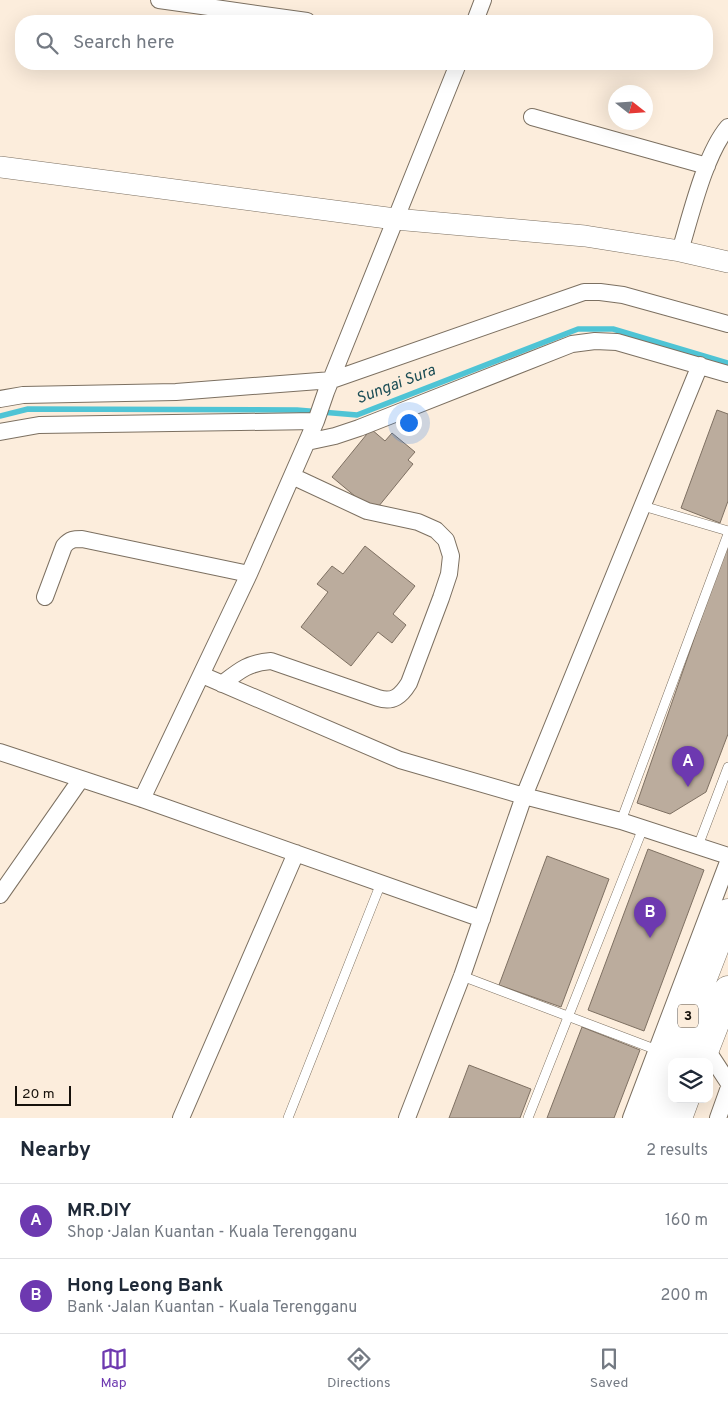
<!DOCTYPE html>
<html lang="en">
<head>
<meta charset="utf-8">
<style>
	:root { --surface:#fff; --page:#f2f2f3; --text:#1f2937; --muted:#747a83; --line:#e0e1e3; --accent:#6d39b0 }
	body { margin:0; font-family:Overpass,sans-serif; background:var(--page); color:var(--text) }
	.controls { position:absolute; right:15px; bottom:15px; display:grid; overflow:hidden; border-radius:10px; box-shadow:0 5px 20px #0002 }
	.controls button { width:45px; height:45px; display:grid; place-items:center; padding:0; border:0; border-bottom:1px solid var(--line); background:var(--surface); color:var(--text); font:25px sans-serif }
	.compass { position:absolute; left:608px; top:85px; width:45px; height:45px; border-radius:50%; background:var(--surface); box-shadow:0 5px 20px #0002; rotate:107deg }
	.scale { position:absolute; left:15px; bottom:12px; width:56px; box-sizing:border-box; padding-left:5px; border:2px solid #16110b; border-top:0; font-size:14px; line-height:18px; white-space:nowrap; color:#16110b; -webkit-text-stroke:4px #fceddc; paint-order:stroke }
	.you { position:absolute; left:408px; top:422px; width:18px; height:18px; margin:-12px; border:4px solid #fff; border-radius:50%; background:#1a73e8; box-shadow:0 0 0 8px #1a73e833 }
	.badge { display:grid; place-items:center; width:32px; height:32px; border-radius:50%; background:var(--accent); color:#fff; font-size:16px; font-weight:700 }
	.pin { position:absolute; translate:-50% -41px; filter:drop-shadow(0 1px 2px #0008) }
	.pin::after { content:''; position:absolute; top:26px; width:18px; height:15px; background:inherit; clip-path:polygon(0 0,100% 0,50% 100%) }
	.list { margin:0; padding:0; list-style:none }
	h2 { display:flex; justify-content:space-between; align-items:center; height:65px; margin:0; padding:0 20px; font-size:21px }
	h2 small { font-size:16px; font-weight:400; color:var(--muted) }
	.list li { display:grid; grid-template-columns:32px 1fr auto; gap:15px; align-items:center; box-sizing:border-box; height:75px; padding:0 20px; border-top:1px solid var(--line) }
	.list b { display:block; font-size:19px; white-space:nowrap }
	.list p { margin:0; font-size:16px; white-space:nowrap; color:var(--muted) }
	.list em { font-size:16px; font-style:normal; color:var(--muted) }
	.icon { flex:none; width:28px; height:28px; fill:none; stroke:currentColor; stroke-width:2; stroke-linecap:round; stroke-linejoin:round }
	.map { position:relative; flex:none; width:728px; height:1118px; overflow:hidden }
	.search { position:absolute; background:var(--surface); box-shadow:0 5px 20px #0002; left:15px; right:15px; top:15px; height:55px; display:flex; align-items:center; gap:12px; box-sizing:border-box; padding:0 18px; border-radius:20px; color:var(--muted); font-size:19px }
	.sheet { height:215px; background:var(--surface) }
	nav { display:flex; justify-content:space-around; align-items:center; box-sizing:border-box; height:70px; border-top:1px solid var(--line); background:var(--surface); font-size:14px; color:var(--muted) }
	nav a { display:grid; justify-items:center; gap:2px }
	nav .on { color:var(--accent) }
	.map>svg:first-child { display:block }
</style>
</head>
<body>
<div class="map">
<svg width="728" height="1118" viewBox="0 0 728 1118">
	<rect width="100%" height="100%" fill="#fceddc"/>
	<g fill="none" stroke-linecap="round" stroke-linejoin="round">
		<path stroke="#4fc4d5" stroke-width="5.5" d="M0,416L28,409L297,410L357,415L578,329H613L728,363"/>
	</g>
	<path fill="#bbac9d" stroke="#7e7062" d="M717,410L728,414V501L720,523L681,508Z
		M371,429L385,441L392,433L415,452L408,460L413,464L374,512L332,477Z
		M365,546L415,586L393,614L406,625L392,643L378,632L351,666L301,627L328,592L317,584L332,566L343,574Z
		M726,547H728V734L706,792L670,814L637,803Z
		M648,849L704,870L644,1031L588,1010Z
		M547,856L609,879L561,1007L499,985Z
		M582,1027L640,1050L614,1118H547Z
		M469,1065L531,1089L520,1118H449Z"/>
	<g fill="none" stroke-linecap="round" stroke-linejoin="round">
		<g stroke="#7c7061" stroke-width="10">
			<path id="service" d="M643,506L728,531
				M621,821L728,534
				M698,846L728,767
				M462,976L657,1050
				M288,1118L381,883
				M528,1118L643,828"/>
		</g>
		<g stroke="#7c7061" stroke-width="18">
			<path id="minor" d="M159,0L307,21
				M475,21L483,0
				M532,117L707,166
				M680,251C691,215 705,154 728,127
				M0,399L23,395L176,392L332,380L584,292H600L623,295L728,324
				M0,432L39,425L316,421
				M307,442L335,436L359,428L572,344L595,341L617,342L728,374
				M45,597L64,546C70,539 74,539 82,539L249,574
				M202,675L400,760L524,796L621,821L728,856
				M222,684C240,670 248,663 271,661L378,698C393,703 401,696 409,683L441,598L449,574L451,556L446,540L436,530L418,522L367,511L292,476
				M0,752L142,799L482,919
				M142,799L249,574L316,421L326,392L458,64
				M0,895L81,779
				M705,1047L728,1082
				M181,1118L296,853
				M407,1118L462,976L524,796L700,365
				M631,1118L728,862
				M718,1118L728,1090"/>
		</g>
		<g stroke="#7c7061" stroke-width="22">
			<path id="tertiary" d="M0,167L395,219L585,236L680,251L728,262"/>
		</g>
		<g stroke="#7c7061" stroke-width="29">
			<path id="trunk" d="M700,1062L728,990
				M649,1118L728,913
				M678,1118L685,1099"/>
		</g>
		<use href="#service" stroke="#fff" stroke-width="9"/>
		<use href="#minor" stroke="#fff" stroke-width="16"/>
		<use href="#tertiary" stroke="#fff" stroke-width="21"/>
		<use href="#trunk" stroke="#fff" stroke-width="28"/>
	</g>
	<g text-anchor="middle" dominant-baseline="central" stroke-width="4.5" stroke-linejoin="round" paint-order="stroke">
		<rect fill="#fceddc" stroke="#5b534a" stroke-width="1" x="678" y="1004.5" width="20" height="23" rx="4"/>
		<g font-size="14" font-weight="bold" fill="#16110b">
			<text x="688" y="1016">3</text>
		</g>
		<g font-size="16" font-style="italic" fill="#1b4d55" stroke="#fceddc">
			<text transform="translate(396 385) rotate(-21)">Sungai Sura</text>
		</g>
	</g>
</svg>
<div class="controls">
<button><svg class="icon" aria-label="layers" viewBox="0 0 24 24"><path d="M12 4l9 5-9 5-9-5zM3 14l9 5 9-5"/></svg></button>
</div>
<svg class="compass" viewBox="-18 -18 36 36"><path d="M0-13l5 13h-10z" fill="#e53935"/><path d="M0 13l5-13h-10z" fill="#747a83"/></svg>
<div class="scale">20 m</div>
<div class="you"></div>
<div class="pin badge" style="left:688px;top:787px">A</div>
<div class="pin badge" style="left:650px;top:938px">B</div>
<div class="search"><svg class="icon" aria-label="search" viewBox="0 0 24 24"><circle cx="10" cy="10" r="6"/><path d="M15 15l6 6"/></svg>Search here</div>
</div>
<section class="sheet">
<h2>Nearby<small>2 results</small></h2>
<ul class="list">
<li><span class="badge">A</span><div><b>MR.DIY</b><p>Shop · Jalan Kuantan - Kuala Terengganu</p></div><em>160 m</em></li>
<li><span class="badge">B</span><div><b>Hong Leong Bank</b><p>Bank · Jalan Kuantan - Kuala Terengganu</p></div><em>200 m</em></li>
</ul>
</section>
<nav>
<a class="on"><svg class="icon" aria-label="map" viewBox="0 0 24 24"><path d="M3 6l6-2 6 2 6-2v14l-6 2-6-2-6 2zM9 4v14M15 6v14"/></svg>Map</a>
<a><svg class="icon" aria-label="directions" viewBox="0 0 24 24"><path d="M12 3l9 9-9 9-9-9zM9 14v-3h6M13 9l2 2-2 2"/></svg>Directions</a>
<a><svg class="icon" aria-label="saved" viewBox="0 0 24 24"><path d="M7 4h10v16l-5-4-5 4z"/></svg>Saved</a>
</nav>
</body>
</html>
